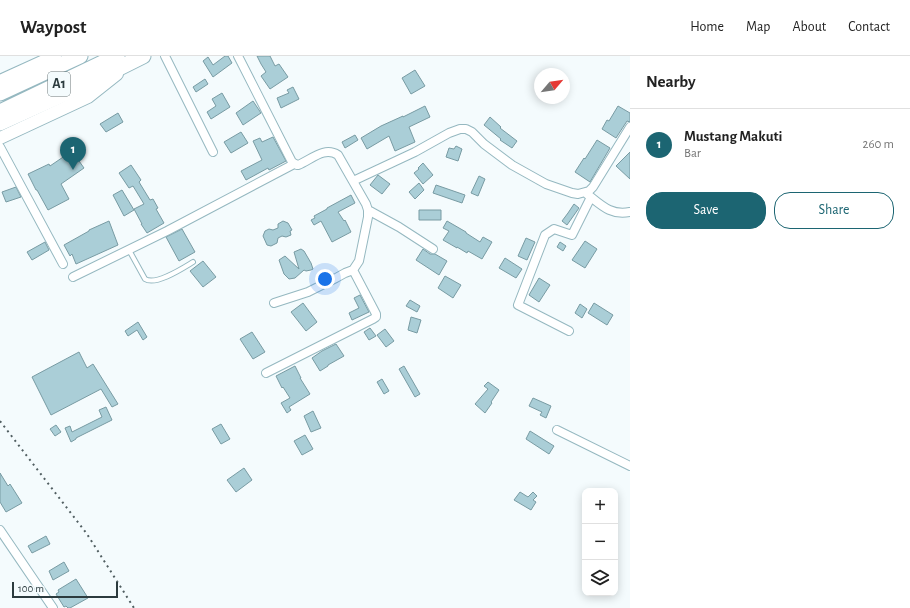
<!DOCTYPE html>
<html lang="en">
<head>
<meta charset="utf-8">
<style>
	:root { --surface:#fff; --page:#f2f2f2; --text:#222; --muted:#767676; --line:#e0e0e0; --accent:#1c6572 }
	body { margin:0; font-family:"Alegreya Sans",sans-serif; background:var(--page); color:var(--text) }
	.controls { position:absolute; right:12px; bottom:12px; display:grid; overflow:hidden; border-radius:8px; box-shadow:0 2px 10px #0003 }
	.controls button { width:36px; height:36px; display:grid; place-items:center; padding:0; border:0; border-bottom:1px solid var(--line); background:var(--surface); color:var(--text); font:20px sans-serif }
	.compass { position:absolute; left:534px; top:12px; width:36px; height:36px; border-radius:50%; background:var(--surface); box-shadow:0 2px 10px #0003; rotate:61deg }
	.scale { position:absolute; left:12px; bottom:10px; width:106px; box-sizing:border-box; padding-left:4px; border:2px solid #2c3b3e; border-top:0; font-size:11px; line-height:14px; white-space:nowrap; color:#2c3b3e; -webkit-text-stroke:3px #f4fbfd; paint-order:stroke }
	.you { position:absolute; left:325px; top:223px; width:14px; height:14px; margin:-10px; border:3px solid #fff; border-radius:50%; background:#1a73e8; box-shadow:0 0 0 6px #1a73e833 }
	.badge { display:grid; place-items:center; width:26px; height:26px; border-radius:50%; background:var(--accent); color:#fff; font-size:13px; font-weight:700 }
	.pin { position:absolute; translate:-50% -33px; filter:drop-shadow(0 1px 2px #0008) }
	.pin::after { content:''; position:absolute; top:21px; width:14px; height:12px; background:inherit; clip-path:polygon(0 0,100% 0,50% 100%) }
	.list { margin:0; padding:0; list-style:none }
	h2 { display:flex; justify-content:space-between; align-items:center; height:52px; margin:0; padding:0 16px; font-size:17px }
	h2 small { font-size:13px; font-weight:400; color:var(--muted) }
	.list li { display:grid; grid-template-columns:26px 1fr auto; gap:12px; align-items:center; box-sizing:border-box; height:72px; padding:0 16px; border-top:1px solid var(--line) }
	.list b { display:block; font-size:15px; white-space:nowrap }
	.list p { margin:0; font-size:13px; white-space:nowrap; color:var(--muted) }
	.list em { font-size:13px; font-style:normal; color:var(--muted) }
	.actions { display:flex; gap:8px; padding:12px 16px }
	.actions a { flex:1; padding:9px 0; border:1px solid var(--accent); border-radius:16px; text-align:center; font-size:14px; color:var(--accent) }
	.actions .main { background:var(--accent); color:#fff }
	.icon { flex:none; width:22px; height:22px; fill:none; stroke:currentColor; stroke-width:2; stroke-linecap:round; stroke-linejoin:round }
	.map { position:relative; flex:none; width:630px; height:552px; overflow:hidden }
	header { display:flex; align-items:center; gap:24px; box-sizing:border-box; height:56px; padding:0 20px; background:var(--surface); border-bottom:1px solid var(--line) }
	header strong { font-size:19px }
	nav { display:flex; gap:22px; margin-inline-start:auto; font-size:14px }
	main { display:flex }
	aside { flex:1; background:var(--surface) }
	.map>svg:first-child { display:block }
</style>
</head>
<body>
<header>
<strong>Waypost</strong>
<nav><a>Home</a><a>Map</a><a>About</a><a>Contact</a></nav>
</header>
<main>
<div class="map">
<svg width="630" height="552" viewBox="0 0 630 552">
	<rect width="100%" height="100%" fill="#f4fbfd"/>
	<path fill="#aaced7" stroke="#789ba3" d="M225,0H228L232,7L213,21L203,5L208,1L213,9Z
		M257,0H270L275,10L279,8L288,21L270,33L261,20L266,16L261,8Z
		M415,14L425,30L411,38L402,22Z
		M205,23L208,28L196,36L193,31Z
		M293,31L299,43L281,52L277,42L289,37L287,34Z
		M222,37L230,51L211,63L207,56L216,50L212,43Z
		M253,45L261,57L243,69L236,57Z
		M425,50L430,61L409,71L415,86L395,95L389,80L367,93L361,82L381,70L403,60V61Z
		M618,50L630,57V66L627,65L616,82L602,73L607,64L609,65Z
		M118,57L123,66L106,76L100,68Z
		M490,61L501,71L500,72L517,85L512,92L500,84L501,83L484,69Z
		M241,76L248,87L231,97L224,86Z
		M355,79L358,84L345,92L342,86Z
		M273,81L286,105L269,114L268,112L246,124L241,115L262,104L253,85L260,82L262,86Z
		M597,84L610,92L590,126L575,116L584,102L585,103Z
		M456,90L462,93L458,105L446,101L449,92L454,93Z
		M72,95L84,112L61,128L69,143L48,154L37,134H36L28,118L49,108L50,110Z
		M630,96V123L616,110Z
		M423,107L433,119L423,128L414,117L419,113L418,112Z
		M131,109L141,124L139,126L150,144L153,143L158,152L156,153L164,167L147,177L141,168H142L134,153L144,148L133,130L129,132L119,117Z
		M378,119L390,128L382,138L370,129Z
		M479,120L485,123L478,140L471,137Z
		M419,127L424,134L415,143L409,136Z
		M436,129L465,139L462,147L433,137Z
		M16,131L21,141L6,146L2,136Z
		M122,134L134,154L124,160L113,139Z
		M351,139L355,147L338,156L344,165L345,164L351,176L332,186L321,165L314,169L311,164L315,162L314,160L327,153V152Z
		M574,148L579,152L567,169L562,165L568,157Z
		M419,154H441V164H419Z
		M109,165L118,189L76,208L72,198L70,200L64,189L89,175V174Z
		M283,165L288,167L292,174L290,175L291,179L286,181L282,180L278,182L277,187L271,190L267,189L263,180L265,175L269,173L273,174L278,172V168Z
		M447,165L466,176V177L480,186L483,181L492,186L482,203L468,195L467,197L457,191V192L443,184L449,175L443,172Z
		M182,173L195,196L179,205L166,181Z
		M526,182L535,186L527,204L518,200Z
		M585,185L597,193L585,212L572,204Z
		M45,186L49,194L32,204L27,196Z
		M560,186L566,190L563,195L557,191Z
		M301,193L304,195L311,207L313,213L311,214L306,215L304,214L295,222L289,223L284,218L279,204L285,200L299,213L294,196Z
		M423,193L430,198H435L447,205L439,219L416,204Z
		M505,202L522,213L516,222L499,212Z
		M203,205L216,221L203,231L190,215Z
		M445,220L461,229L453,242L438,232Z
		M539,222L550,229L539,246L529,239Z
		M360,239L369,256L352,264L349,257L359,252L354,242Z
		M410,244L420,250L417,256L406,250Z
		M303,247L317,266L306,275L291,256Z
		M594,247L613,259L607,269L588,257Z
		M580,248L587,253L582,262L575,257Z
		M411,261L421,264L417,277L408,274Z
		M138,266L147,281L143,284L137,274L128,280L125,275Z
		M370,272L376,280L369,284L364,276Z
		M385,273L394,285L386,291L377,279Z
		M252,276L265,296L253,303L240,283Z
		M336,288L344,300L328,309V310L320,315L312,302L322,295Z
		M79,296L87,312L93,308L118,348L112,351L101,333L51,359L32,321Z
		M295,310L301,322H300L310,338L289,351L291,354L287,357L281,347L290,342L283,331L282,332L276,320Z
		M404,310L420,338L415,341L399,313Z
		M382,323L389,335L384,338L377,326Z
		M488,326L499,334L491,346L492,347L485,357L475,348L488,333L484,330Z
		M533,342L551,350L546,362L540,359L542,356L529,350Z
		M106,351L112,364L76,382V383L71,386L65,372L70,370L72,376L102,361L99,354Z
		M313,355L321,372L311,376L304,360Z
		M221,368L230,383L221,388L212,373Z
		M56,369L61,376L55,380L50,373Z
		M530,375L554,390L549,398L526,383Z
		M305,379L313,393L302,399L294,385Z
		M244,412L252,424L236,436L227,424Z
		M0,417L8,430L10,428L22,447L6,456L0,446Z
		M520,436L528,441L533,436L537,440L533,444L536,446L531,454L514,444Z
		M46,480L50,488L32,497L28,490Z
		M64,506L69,515L53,524L49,515Z
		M76,523L88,542L70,552H68L66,550L64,551L56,538L59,536L58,534Z"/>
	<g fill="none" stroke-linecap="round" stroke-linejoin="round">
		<g stroke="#95b8c0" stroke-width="6">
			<path id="lane" d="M129,194L145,223C156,230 183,212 193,206"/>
		</g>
		<g stroke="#95b8c0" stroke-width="10">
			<path id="street" d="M165,0L213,96
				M238,0L292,106L297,109H298C311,104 324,90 338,99L366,148L368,154V161L359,205L353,214L345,217L336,222L308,236L274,247
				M0,91L63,208
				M353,125L415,96L449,77L460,73H466L472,76L484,88L512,109L546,128L572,137L578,138L589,135L593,131L630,71
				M587,138C601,149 611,160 630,156
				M368,154L399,171L433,193
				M73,221L167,175L294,108
				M569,275L518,249L545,179L554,173L572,179L591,141
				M266,317L373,263L376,261V258L374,254L353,214
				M557,374L630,410
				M0,474L53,552"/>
		</g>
		<g stroke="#95b8c0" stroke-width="14">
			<path id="secondary" d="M0,25L55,0
				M0,82L88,41L117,18"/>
		</g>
		<g stroke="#95b8c0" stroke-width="17">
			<path id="highway" d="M0,37L80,0
				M0,56L117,0
				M0,67L95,24L143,0"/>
		</g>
		<use href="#lane" stroke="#fff" stroke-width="4"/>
		<use href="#street" stroke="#fff" stroke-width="8"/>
		<use href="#secondary" stroke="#fff" stroke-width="12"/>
		<use href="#highway" stroke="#fff" stroke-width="15"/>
		<path stroke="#505e61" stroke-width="2" stroke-dasharray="2 4" stroke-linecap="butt" d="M0,365L87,478L134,552"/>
	</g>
	<g text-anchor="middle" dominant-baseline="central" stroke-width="3" stroke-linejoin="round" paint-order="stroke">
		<rect fill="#f4fbfd" stroke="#687577" stroke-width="1" x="48" y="16" width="22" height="24" rx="3"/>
		<g font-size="14" font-weight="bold" fill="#2c3b3e">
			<text x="59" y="28">A1</text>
		</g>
	</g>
</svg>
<div class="controls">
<button>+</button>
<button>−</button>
<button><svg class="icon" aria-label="layers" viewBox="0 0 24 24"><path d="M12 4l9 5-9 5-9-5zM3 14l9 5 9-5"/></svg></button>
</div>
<svg class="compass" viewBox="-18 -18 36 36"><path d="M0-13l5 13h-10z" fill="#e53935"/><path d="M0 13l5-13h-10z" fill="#767676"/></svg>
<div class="scale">100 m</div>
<div class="you"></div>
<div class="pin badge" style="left:73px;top:114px">1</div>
</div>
<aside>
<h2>Nearby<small></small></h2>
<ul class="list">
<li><span class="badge">1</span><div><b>Mustang Makuti</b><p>Bar</p></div><em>260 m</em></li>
</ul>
<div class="actions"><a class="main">Save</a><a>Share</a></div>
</aside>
</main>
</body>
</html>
